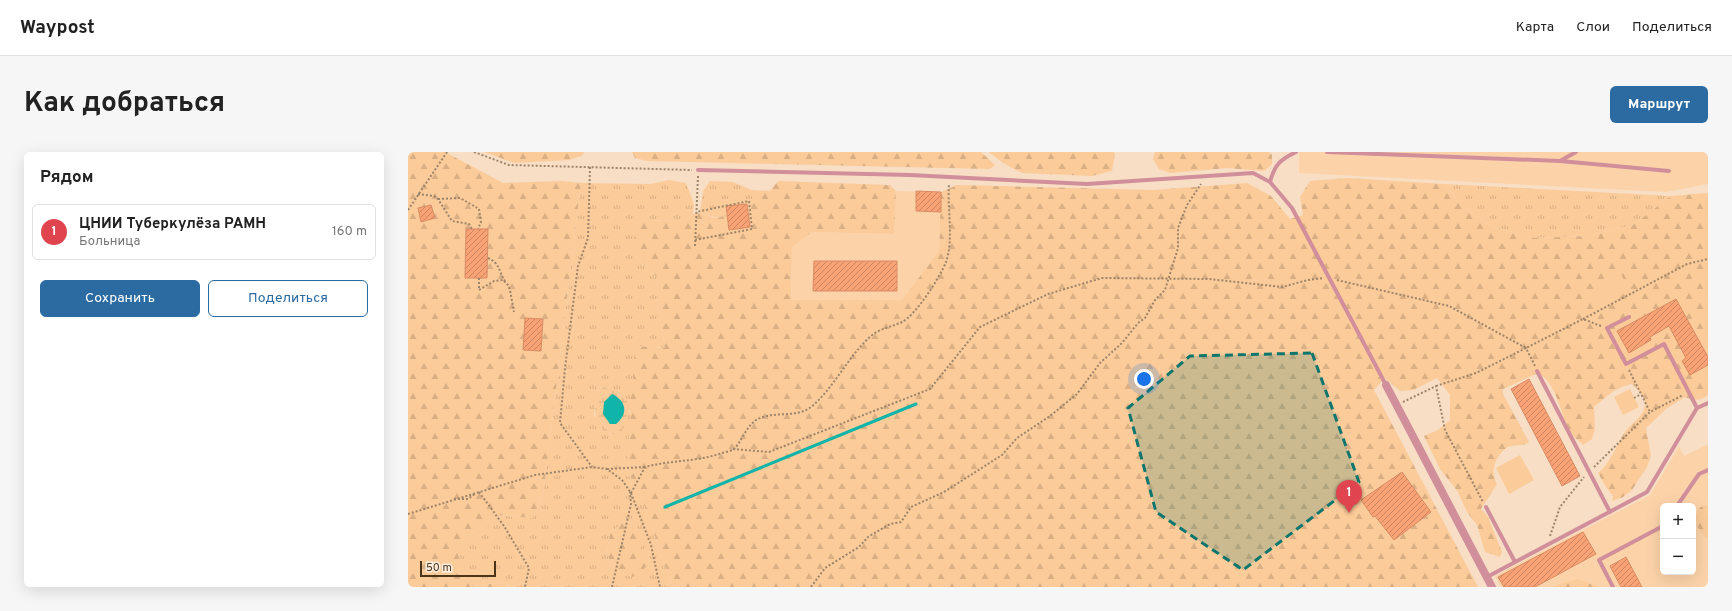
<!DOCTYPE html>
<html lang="ru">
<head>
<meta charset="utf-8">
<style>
	:root { --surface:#fff; --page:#f6f6f6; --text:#222; --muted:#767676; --line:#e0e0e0; --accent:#2b6ba1 }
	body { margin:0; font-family:Overpass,sans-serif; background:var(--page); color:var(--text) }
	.controls { position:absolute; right:12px; bottom:12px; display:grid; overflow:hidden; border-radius:6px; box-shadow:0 4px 16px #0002 }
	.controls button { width:36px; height:36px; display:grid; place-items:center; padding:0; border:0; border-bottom:1px solid var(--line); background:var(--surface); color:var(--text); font:20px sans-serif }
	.scale { position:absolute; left:12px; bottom:10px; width:76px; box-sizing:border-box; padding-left:4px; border:2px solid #4c3418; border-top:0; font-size:11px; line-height:14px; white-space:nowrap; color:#4c3418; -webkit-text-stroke:3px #faeee1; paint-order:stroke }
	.you { position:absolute; left:736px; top:227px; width:14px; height:14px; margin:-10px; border:3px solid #fff; border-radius:50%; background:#1a73e8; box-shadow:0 0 0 6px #1a73e833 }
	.badge { display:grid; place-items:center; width:26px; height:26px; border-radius:50%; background:var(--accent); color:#fff; font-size:13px; font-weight:700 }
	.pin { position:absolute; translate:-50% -33px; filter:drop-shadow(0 1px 2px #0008) }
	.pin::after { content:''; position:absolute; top:21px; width:14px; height:12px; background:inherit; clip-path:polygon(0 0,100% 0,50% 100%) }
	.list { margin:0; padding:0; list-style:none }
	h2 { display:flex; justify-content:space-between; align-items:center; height:52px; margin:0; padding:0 16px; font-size:17px }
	h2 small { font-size:13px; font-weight:400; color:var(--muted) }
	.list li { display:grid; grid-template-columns:26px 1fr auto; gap:12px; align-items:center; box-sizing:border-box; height:56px; margin:0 8px 8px; padding:0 8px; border:1px solid var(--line); border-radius:6px }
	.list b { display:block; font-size:15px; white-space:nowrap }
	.list p { margin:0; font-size:13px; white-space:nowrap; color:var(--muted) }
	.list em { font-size:13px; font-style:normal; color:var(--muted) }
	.actions { display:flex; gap:8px; padding:12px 16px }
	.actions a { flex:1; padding:9px 0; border:1px solid var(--accent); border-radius:6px; text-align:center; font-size:14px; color:var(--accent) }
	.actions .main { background:var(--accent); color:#fff }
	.map { position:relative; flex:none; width:1300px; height:435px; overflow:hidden; border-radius:6px }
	header { display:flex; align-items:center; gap:24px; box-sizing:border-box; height:56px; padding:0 20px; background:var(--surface); border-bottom:1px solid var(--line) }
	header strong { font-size:19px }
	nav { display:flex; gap:22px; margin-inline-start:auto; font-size:14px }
	.intro { display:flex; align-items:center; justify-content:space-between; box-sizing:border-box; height:96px; padding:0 24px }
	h1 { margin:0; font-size:28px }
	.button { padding:10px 18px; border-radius:6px; background:var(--accent); color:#fff; font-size:14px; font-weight:700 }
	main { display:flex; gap:24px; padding:0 24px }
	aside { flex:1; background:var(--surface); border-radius:6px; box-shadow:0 4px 16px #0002 }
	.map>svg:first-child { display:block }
</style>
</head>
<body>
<header>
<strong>Waypost</strong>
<nav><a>Карта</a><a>Слои</a><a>Поделиться</a></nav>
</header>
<div class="intro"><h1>Как добраться</h1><a class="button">Маршрут</a></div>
<main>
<aside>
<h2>Рядом<small></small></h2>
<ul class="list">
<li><span class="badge" style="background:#e0444e">1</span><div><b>ЦНИИ Туберкулёза РАМН</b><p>Больница</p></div><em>160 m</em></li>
</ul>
<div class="actions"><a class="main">Сохранить</a><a>Поделиться</a></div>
</aside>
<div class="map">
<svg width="1300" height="435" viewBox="0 0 1300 435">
	<defs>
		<pattern id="grass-tufts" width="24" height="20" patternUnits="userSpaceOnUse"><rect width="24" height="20" fill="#fbcb99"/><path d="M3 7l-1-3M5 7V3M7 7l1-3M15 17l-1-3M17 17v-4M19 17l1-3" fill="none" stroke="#d9af83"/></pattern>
		<pattern id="forest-firs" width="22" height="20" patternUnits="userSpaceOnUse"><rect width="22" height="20" fill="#fbcb99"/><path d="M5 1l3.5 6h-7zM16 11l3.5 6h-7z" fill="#d9af83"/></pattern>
		<pattern id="wetland-marsh" width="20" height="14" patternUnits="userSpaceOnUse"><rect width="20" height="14" fill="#fbcb99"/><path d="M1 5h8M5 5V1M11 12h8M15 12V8" fill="none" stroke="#d9af83"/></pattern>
		<pattern id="building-hatch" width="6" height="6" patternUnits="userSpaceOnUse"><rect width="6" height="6" fill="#f9a276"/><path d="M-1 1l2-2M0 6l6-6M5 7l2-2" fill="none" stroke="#cc8560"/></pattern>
	</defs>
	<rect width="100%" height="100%" fill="#f7dec5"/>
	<path fill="#fcd3a9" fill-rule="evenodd" d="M891,0H1300V32L1258,40L891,21Z
		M488,39L533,40L531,99L494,149L383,148L384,95L404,80L485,82Z
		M1300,292V435H1093L1087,424L1242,343L1271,294L1276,304ZM1255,354H1285V420H1255Z"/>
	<path fill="url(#grass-tufts)" fill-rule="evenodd" d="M261,28L278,31L286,52L285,62L276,68L227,69V103L250,126L249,144L257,196L228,194L219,322L228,330L265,435H102L98,430L63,434L50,416V392L89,363L124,366L135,344L173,31L243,32ZM196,235L212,240L222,260L202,282L186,263L190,239ZM217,369L225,425L206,418L199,402L202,381Z
		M302,29L325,30L344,38V51C327,68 315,69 292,61L295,39Z
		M1036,32L1263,44L1225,73L1178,84L1126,86L1083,74L1057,56Z"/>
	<path fill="url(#forest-firs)" d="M0,0H37L95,31L154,29L173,31L135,344L124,366L89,363L50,392V416L63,434L98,430L101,435H0Z
		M76,0H177L173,4L161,8L106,11Z
		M224,0H573L587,13L582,17L239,9L227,6Z
		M581,0H706L707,2L704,19L684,24L614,21L595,11Z
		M747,0H861L864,3V12L856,19L819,16L762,21L751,17L745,7Z
		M939,26L1036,32L1057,56L1083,74L1126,86L1178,84L1225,73L1263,44L1300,41V243C1291,249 1287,249 1277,245L1258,257L1238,276L1243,304L1239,315L1224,338L1215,345L1204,349L1205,344L1198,335L1190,321C1203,311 1208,293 1217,280C1223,272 1237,263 1237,252C1237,245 1229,236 1224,232C1208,235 1199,244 1186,255L1187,277L1184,287L1175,293C1172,289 1166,286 1164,282C1152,265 1150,231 1130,221L1095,237V242L1121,290C1115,295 1107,292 1100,295C1091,300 1084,313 1086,323C1086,326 1088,330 1089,332L1073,357L1080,365L1094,400L1092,405L1077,400L1069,373L1059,360L1050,340L1032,317L1016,284L1030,278L1042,268V243L1029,226L1005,238L992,239L977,226L966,238L1070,435H265L228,330L219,322L227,194L257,196L249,144L250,126L227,103L226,69L276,68L285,62L292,61L307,66L323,64L333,61L344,51V38L362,39L370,29L482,33L488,39L486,82L404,80L384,95L383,148H494L531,99L533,40L549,33L746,38L839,31L863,44L882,67L895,63L892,45L902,29Z
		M1297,353L1300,354V386C1288,381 1281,358 1297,353Z
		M217,369L231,380L238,415L225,425L206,418L199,402L202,381Z
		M1170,427L1192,435H1145L1154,431Z"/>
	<path fill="url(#wetland-marsh)" d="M196,235C201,237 208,237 212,240C228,250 220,271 211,283C182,279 186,261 190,239Z"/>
	<path fill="#fbcb99" d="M1213,122L1221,139L1186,157L1178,141Z
		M1222,237L1231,255L1215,263L1206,245Z
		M1112,303L1126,328L1101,342L1088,316Z"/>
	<path fill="#11b4a9" d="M204,242C218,249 221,261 208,272H202L195,262L196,250Z"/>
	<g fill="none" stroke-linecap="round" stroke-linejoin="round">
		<path stroke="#11b4a9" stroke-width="3" d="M257,355L508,252"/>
	</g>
	<path fill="url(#building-hatch)" stroke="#d98c64" d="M508,39L533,40V60L508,59Z
		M339,52L342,75L321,78L318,54Z
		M23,53L27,66L13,70L10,56Z
		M58,77H80L79,126H57Z
		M406,109H489V139H405Z
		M1268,147L1300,205V213L1282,223L1274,209L1278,206L1261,174L1242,185L1243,188L1221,201L1209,179Z
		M117,166L135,167L133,199L115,198Z
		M1121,227L1172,324L1154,334L1103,237Z
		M994,320L1023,360L986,388L967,364L965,365L953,348Z
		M1175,380L1188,402L1127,435H1096L1090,425Z
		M1218,405L1234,435H1213L1202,414Z"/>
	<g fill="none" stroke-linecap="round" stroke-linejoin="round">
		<path stroke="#9d846a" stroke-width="2" stroke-dasharray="2 2" stroke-linecap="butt" d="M66,0L101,13L284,18
			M182,15L180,86L170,114L157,216L152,271L184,315
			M10,42L26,44L30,47L44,69L61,72L64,77
			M30,47L52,46L71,57L73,70L70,77
			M0,58L39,0
			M287,88L344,77L341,49L288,60
			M287,94L290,24
			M80,106C93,112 90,119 97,129
			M71,126V138L86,129L95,128L100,133L102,138L106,160
			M929,128L1041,154L1118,196L1175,167L1193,174
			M1175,167L1279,112L1300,107
			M1221,218L1242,260
			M1028,234L1068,221L1118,196L1127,214
			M1226,246L1233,242
			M995,250L1028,234L1037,278L1075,350
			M325,297L361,300L522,237L572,175L640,142L694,126L801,127L874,135L900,128L915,126
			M1186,315L1242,260L1275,243
			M199,317L237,315
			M71,340L96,374L121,416L117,435
			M223,341L237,315C263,308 289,310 314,301C318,300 323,299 326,297C334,289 338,275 348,268C365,258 387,267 403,255C427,235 440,204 463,184C472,176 484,175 494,170C508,163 532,125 538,110C546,87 539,56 541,32
			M46,347H60L68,341
			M0,362L127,323L184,315L199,317L214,328L223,341L243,393L252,435
			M1142,384L1152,355L1176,325
			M204,435L223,352L222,340
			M403,435L417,416L451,395L460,385L482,372L493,370L503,355L536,340L594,303L609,286L642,264L669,242L692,211L714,191L730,171L737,166L747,148L757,138L770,96V76L779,53L793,32"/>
		<path stroke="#d18f9b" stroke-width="4" d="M919,0L1152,9L1261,19
			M1152,9L1168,0
			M290,18L502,23L679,32L845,21L862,30L884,56L978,233
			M862,30C867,12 872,8 888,0
			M1221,165L1199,176L1218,212L1256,192L1289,256
			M1129,219L1202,360
			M1269,354L1291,322L1300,318
			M1078,355L1107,410
			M1079,425L1239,340L1289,256L1300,251
			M1205,435L1191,408L1255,374"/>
		<path stroke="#d18f9b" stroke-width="8" d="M978,233L1084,435"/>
	</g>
	<path fill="#0f766e" fill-opacity="0.2" stroke="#0f766e" stroke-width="3" stroke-dasharray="8 5" stroke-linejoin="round" d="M904,201L951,330L835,418L748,360L720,256L782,204Z"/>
</svg>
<div class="controls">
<button>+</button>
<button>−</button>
</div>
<div class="scale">50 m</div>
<div class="you"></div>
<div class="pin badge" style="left:941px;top:361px;background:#e0444e">1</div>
</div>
</main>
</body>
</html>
